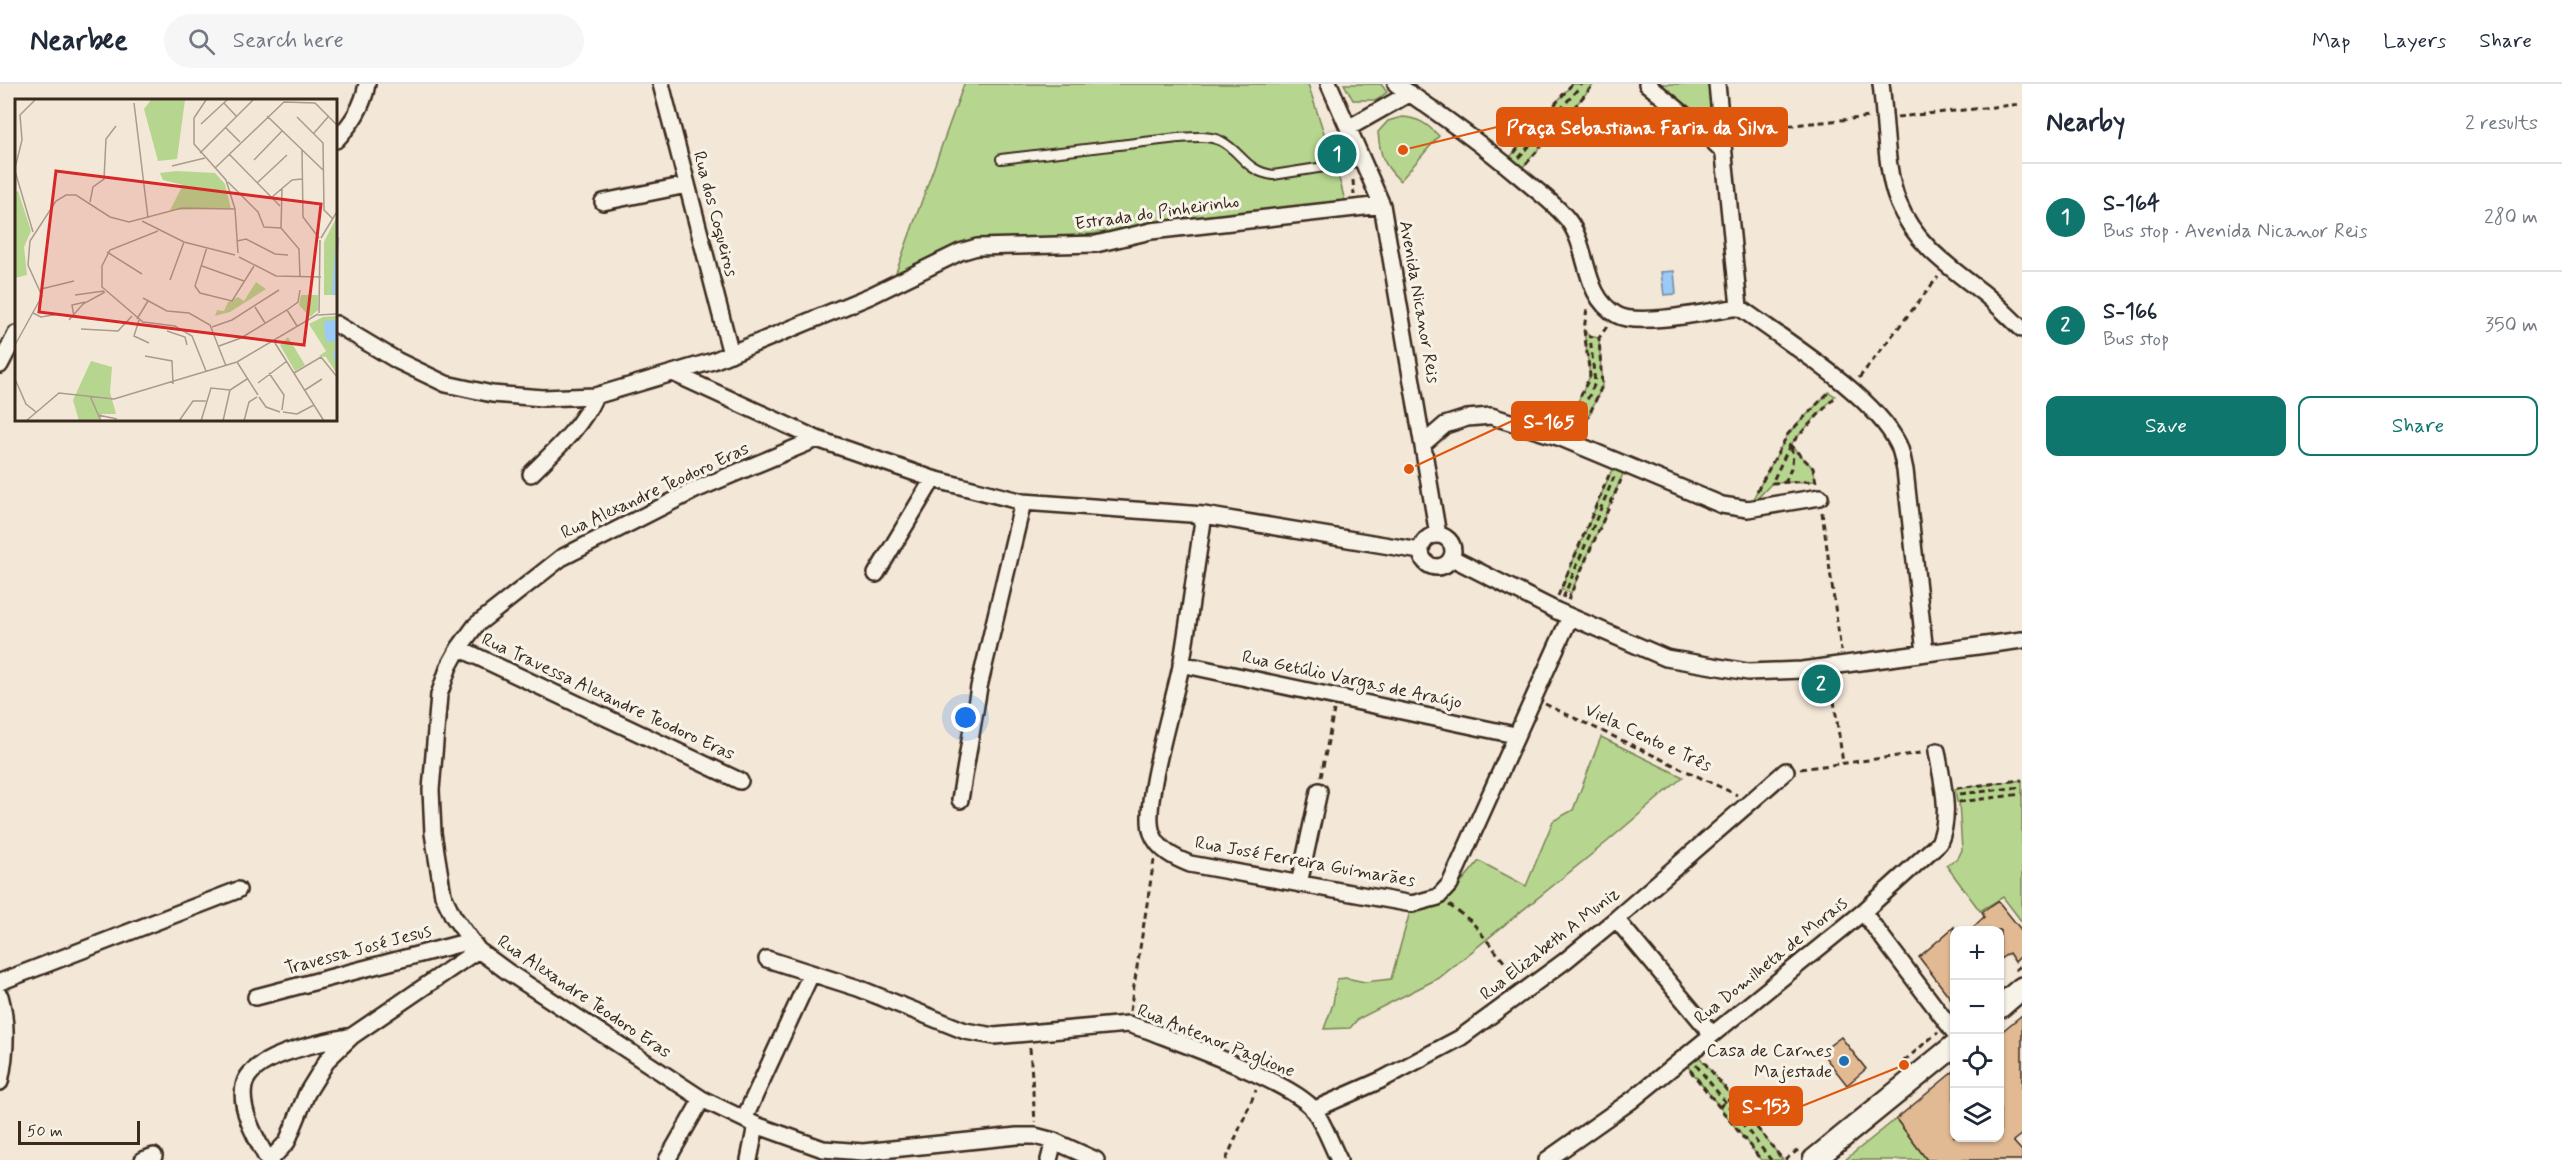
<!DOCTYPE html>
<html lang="en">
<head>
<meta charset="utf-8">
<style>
	:root { --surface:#fff; --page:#f6f6f7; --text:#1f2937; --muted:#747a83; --line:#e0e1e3; --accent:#0f766e }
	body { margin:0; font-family:Mynerve,sans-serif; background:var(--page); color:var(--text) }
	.controls { position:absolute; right:18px; bottom:18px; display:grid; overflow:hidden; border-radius:12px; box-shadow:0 2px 4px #0004 }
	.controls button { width:54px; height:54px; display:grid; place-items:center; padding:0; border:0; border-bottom:2px solid var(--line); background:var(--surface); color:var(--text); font:30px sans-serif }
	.scale { position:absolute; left:18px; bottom:15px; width:122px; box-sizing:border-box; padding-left:6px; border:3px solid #3b2a1e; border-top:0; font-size:16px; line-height:21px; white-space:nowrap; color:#3b2a1e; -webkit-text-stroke:4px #f7f3e8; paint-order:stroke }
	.you { position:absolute; left:966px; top:634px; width:21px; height:21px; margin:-15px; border:4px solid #fff; border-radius:50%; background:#1a73e8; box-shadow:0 0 0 9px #1a73e833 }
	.badge { display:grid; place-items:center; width:39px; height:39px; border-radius:50%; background:var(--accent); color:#fff; font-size:20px; font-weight:700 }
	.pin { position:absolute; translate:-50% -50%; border:3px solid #fff; box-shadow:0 2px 6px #0006 }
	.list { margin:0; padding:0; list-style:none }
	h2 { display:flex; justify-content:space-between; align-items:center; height:78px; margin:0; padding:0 24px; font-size:26px }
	h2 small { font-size:20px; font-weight:400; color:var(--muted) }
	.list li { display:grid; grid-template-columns:39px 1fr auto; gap:18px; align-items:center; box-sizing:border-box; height:108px; padding:0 24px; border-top:2px solid var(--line) }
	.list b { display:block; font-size:22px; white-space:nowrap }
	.list p { margin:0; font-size:20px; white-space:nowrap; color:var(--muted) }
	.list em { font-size:20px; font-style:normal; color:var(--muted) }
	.actions { display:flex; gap:12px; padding:18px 24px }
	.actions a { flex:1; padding:14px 0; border:2px solid var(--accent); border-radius:12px; text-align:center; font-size:21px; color:var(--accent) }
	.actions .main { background:var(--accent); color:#fff }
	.icon { flex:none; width:33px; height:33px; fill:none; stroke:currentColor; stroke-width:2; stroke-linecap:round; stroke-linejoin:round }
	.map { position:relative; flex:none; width:2022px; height:1076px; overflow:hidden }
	header { display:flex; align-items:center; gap:36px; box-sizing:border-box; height:84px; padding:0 30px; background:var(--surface); border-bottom:2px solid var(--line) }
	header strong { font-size:28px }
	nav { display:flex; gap:33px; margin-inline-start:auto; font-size:21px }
	.search { width:420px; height:54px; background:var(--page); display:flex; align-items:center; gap:15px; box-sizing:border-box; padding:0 21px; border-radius:33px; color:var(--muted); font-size:22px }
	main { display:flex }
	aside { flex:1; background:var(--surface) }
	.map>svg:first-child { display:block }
</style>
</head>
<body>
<header>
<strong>Nearbee</strong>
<div class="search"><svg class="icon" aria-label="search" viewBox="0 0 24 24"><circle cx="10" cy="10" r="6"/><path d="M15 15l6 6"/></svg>Search here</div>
<nav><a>Map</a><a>Layers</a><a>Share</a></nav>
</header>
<main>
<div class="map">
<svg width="2022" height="1076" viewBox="0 0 2022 1076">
	<rect width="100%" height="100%" fill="#f3e7d7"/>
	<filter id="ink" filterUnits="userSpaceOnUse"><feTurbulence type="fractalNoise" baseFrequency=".0167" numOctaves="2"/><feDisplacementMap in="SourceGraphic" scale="12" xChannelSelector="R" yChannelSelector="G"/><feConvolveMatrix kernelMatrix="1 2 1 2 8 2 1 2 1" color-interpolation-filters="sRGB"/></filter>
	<g filter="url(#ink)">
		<path fill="#b6d68f" stroke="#788056" stroke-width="1.5" d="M964,0H1308L1341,101L1346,122L955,165L895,191Z
			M1344,0H1381L1387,8L1377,16H1353Z
			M1572,0H1594L1517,90L1505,79Z
			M1658,0H1714L1716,36L1707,39Z
			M1402,33C1419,34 1427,40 1439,52L1400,97C1383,80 1380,72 1378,48L1388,37Z
			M1584,246L1590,252L1599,254L1602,302L1576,360L1561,354L1590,292Z
			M1829,308L1835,312L1790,361L1813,384L1816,397L1772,399L1754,418L1755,411L1788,350Z
			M1616,376L1627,381L1571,509L1561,505Z
			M1601,653L1683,693L1608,757L1439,894L1358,935L1350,944L1324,945L1333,920L1337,895L1346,894L1365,898L1391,895L1411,824L1453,808L1479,777L1526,802L1553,737L1573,726Z
			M2022,696V838L2003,813L1980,827L1946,781L1958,774L1962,766L1959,718H1957L1955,705Z
			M1693,965L1783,1076H1761L1682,975Z
			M1896,1035L1927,1076H1845Z"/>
		<path fill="#9acaf6" stroke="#748aa0" stroke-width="1.5" d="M1674,187L1676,210L1664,211L1661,188Z"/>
		<path fill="#e1b992" stroke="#3b2a1e" stroke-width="1.5" d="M1998,817L2022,847V871L2015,878L2009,869L2000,875V846H1970L1984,833L1982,828Z
			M1954,843V919L1919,873Z
			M2022,931V1050L2013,1057L2022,1067V1076H1927L1896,1035L1954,987V1053H2000V949Z
			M1841,953L1866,985L1847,1001L1821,968Z"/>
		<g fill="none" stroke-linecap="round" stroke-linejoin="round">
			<g stroke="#3b2a1e" stroke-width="12">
				<path id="lane" d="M1001,75L1178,54C1192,53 1209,51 1221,57C1242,68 1245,87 1273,91L1363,77"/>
			</g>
			<g stroke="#3b2a1e" stroke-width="20">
				<path id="street" d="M661,0L731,270
					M1329,0L1382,121L1438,451
					M1396,0C1437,28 1479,58 1517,90C1534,105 1554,118 1568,136C1590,165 1582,212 1617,231C1638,243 1712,227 1739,223
					M1647,0L1692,37L1722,66
					M1717,0L1739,223C1784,256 1874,311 1898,360C1902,368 1903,378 1905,386L1925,569
					M1881,0C1886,35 1885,87 1898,118C1914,159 1948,182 1982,208C1996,219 2009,233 2022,245
					M1350,43L1410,9
					M336,56C352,39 363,23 367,0
					M603,118L687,101
					M336,240L398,277L446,300L492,310L543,314L595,312L713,277L870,212L960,168L977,163L1096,160L1151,147L1382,121
					M0,281L16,250
					M675,290L817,355L933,395L1023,418L1204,431L1420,467
					M817,355L695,406L561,474L476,541L459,564L449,582L439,611L431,706L433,749L443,811L453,832L478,866L508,888L702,1015L756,1041L823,1065L863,1068L1017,1052H1035L1054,1057L1096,1076
					M1423,360L1445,341L1467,334L1491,332L1561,354L1722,421L1748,425L1820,413
					M531,390C555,366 581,344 595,312
					M1204,431C1196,480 1190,529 1182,577C1176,613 1141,720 1152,749C1158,766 1175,774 1190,780L1412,820L1438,813L1450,800L1570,533
					M1421 467a16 16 0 1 1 32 0a16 16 0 1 1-32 0Z
					M1452,474L1557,527L1666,574L1748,588L1802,586L2022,556
					M876,490L933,395
					M459,564L740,697
					M1181,580L1515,651
					M960,716L979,603L1023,418
					M1299,800L1319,707
					M1863,828L1954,948
					M1616,835L1711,949
					M767,875L858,904L965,947L994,952L1128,940L1147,946C1183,960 1294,999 1314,1026C1324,1040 1331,1060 1339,1076
					M0,898L238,806
					M0,912C8,940 6,969 0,998
					M256,913L470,857
					M1313,1026L1381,996L1460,954L1565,877L1616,835L1786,687
					M744,1035L811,890
					M143,1076L154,1072
					M268,1076C257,1056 239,1026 244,1002C250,970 325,958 352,952
					M270,1076L287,1058L307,1009L328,975L352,952L478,866
					M667,1076L702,1015
					M749,1076L756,1041
					M1049,1076L1054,1057
					M1547,1076L1632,1016L1863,828L1939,759C1952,730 1942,698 1937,667"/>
			</g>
			<g stroke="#3b2a1e" stroke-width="26">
				<path id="secondary" d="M2000,923L2022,904
					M1814,1076L1954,962"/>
			</g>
			<path stroke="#3b2a1e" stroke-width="3" stroke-dasharray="6 4.5" stroke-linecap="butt" d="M1897,33L2022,20
				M1736,47L1870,33
				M1514,69L1572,0
				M1519,74L1582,0
				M1526,80L1594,0
				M1353,96L1354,111
				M1859,294L1938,193
				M1567,341L1590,292L1584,246L1587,224
				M1574,344L1595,299L1590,252L1598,254
				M1582,347L1602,302L1599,254L1608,241
				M1790,361L1772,399L1812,397
				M1816,398L1813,384L1790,361L1835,313
				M1785,399C1791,385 1795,377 1791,363
				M1757,407L1788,350L1830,307
				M1822,428L1841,567
				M1558,512L1609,391
				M1563,514L1614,393
				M1568,516L1621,396
				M1831,596L1843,679
				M1545,620L1737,711
				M1800,685L1921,669
				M1321,693L1334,626
				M1957,704L2022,696
				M1960,710L2022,703
				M1959,718L2022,710
				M1449,821L1472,838L1518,895
				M2015,886L2022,881
				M1130,927L1154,776
				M1030,964L1035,1038
				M1904,977L1938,948
				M1704,978L1783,1076
				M1696,981L1771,1076
				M1690,986L1761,1076
				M1719,1023L1732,1013
				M1226,1076L1256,1006
				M1785,1076L1798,1066"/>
			<use href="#lane" stroke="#f7f3e8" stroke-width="8"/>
			<use href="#street" stroke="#f7f3e8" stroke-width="15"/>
			<use href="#secondary" stroke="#f7f3e8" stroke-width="21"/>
		</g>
	</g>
	<circle fill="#1f6fb2" stroke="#f7f3e8" stroke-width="2" cx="1844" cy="977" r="6"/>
	<g text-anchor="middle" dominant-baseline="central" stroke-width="6" stroke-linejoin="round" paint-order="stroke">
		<g font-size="18" fill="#3b2a1e" stroke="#f7f3e8">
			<text transform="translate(1157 129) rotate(-8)">Estrada do Pinheirinho</text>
			<text transform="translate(715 130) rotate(75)">Rua dos Coqueiros</text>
			<text transform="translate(1419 218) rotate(80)">Avenida Nicanor Reis</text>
			<text transform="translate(655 407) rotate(-25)">Rua Alexandre Teodoro Eras</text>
			<text transform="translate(1352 596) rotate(12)">Rua Getúlio Vargas de Araújo</text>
			<text transform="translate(608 613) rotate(25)">Rua Travessa Alexandre Teodoro Eras</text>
			<text transform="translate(1648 654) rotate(25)">Viela Cento e Três</text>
			<text transform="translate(1305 778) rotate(10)">Rua José Ferreira Guimarães</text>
			<text transform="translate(1550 860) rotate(-38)">Rua Elizabeth A Muniz</text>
			<text transform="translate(358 866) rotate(-15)">Travessa José Jesus</text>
			<text transform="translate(1771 877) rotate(-39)">Rua Domilheta de Morais</text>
			<text transform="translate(584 913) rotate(34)">Rua Alexandre Teodoro Eras</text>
			<text transform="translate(1216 957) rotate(22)">Rua Antenor Paglione</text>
		</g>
		<g font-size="18" fill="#3b2a1e" stroke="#f7f3e8" text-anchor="end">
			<text x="1832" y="967">Casa de Carnes<tspan x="1832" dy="21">Majestade</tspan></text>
		</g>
	</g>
	<g transform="translate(15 15)">
		<rect width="322" height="322" fill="#f3e7d7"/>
		<path d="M136,1H170L162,60L143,62L129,10ZM161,72L200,74L210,85L216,110L155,111L168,86L148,81L145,74ZM3,92L16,132L9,148L12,176L0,179V93ZM322,117V196H309V143ZM241,183L251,190L215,213L200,217L202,211L209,212L213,203L223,198L229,202ZM286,196H303V211L295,218L284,206ZM322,217V275L311,258L304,257L311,252L294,225L308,218ZM273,238L290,266L280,272L265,246ZM76,262L97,268L95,293L101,315H87L83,322H64L58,301Z" fill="#b6d68f"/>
		<path d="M322,221H323L322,267L318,257L322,243L311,242L309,226L310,222Z" fill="#9acaf6"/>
		<path fill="none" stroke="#9acaf6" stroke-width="3" d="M318,196L323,138"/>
		<path fill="none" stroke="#a99b8d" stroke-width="1.5" d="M191,1L179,19V45L211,81L220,110L223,154M119,4L133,119M209,4L222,18M252,17L308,71M282,18L308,44L309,111L318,120M186,25L212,1M211,29L225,43M299,34L313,18M287,51L288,118L304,139M185,54L238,1M214,55L265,107M239,61L267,32M157,67L190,59M0,69L7,41L5,16L20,1M200,69L269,3L300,4L323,27M0,72L18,133M213,83L243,113L249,128L266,129M242,84L272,56M267,90L266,129L284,150L285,178M257,98L277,81L287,80M75,103L78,88L89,80L91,40L101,27M127,122L169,143L220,156M143,132L95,151L87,167V188L128,223L160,227L177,237L191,272M306,139L323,111M15,142L41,102L51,96H61L95,118L114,123L167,109L220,110M222,142L231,140L260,155L273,156M192,148L180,187L185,194L217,202L239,167M92,153L127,175M224,158L261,177L306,178M187,167L229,182M155,181L169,143M26,190L59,182M60,196L89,192M128,199L152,212L174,214L195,226L211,267M240,208L250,224M272,211L282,227M18,214L26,218L44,215M304,214L305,141M303,216L321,215M59,218L57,206L70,203M122,220L133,202M54,221L68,205L90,193M124,221L119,237L134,244M197,228L217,221L264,191M66,230L103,232L117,217M152,232L170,238L172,246M260,244L309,322M0,246L27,197L13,166L15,142M204,247L226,239L272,211L283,203L285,191M130,257L157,262L158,285M222,263L243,296M254,274L269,296L267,311M279,274L306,258L323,279M0,280L11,305L21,313M243,284L272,262M290,291L307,280M75,297L86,322M244,298L251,308L265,313M268,313L282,315L299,306M83,316L102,320M11,322L44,294L99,300L222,263L303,215M164,322L178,302H191M186,322L196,289L215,291M208,322L215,291L232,280M229,322L234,303L242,298"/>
		<path fill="#d62828" fill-opacity="0.15" stroke="#d62828" stroke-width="3" d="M41,72L306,105L289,246L24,213Z"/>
		<rect width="322" height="322" fill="none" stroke="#3b2a1e" stroke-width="3"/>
	</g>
	<path fill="none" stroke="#df570d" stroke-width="2" d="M1403 66L1497 43M1409 385L1512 337M1904 981L1802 1022"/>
	<g fill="#df570d" stroke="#f7f3e8" stroke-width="2">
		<circle cx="1403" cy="66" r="6"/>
		<circle cx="1409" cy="385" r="6"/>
		<circle cx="1904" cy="981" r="6"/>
	</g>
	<g fill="#df570d" stroke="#df570d" stroke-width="2">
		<rect x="1497" y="24" width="290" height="38" rx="6"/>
		<rect x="1512" y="318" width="75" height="38" rx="6"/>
		<rect x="1730" y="1003" width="72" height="38" rx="6"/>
	</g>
	<g font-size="20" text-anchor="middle" font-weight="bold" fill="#fff">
		<text x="1642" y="50">Praça Sebastiana Faria da Silva</text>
		<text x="1549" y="344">S-165</text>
		<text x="1766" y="1029">S-153</text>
	</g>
</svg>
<div class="controls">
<button>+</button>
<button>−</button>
<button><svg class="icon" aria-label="locate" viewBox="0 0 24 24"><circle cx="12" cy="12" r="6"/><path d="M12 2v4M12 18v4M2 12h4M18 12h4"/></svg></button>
<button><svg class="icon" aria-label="layers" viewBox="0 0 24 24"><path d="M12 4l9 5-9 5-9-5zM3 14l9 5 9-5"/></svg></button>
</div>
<div class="scale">50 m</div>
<div class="you"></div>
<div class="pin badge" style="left:1337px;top:70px">1</div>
<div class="pin badge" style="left:1821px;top:600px">2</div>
</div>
<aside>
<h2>Nearby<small>2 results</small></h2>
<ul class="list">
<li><span class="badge">1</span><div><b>S-164</b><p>Bus stop · Avenida Nicanor Reis</p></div><em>280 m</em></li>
<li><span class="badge">2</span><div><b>S-166</b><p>Bus stop</p></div><em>350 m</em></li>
</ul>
<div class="actions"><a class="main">Save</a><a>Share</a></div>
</aside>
</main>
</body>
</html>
